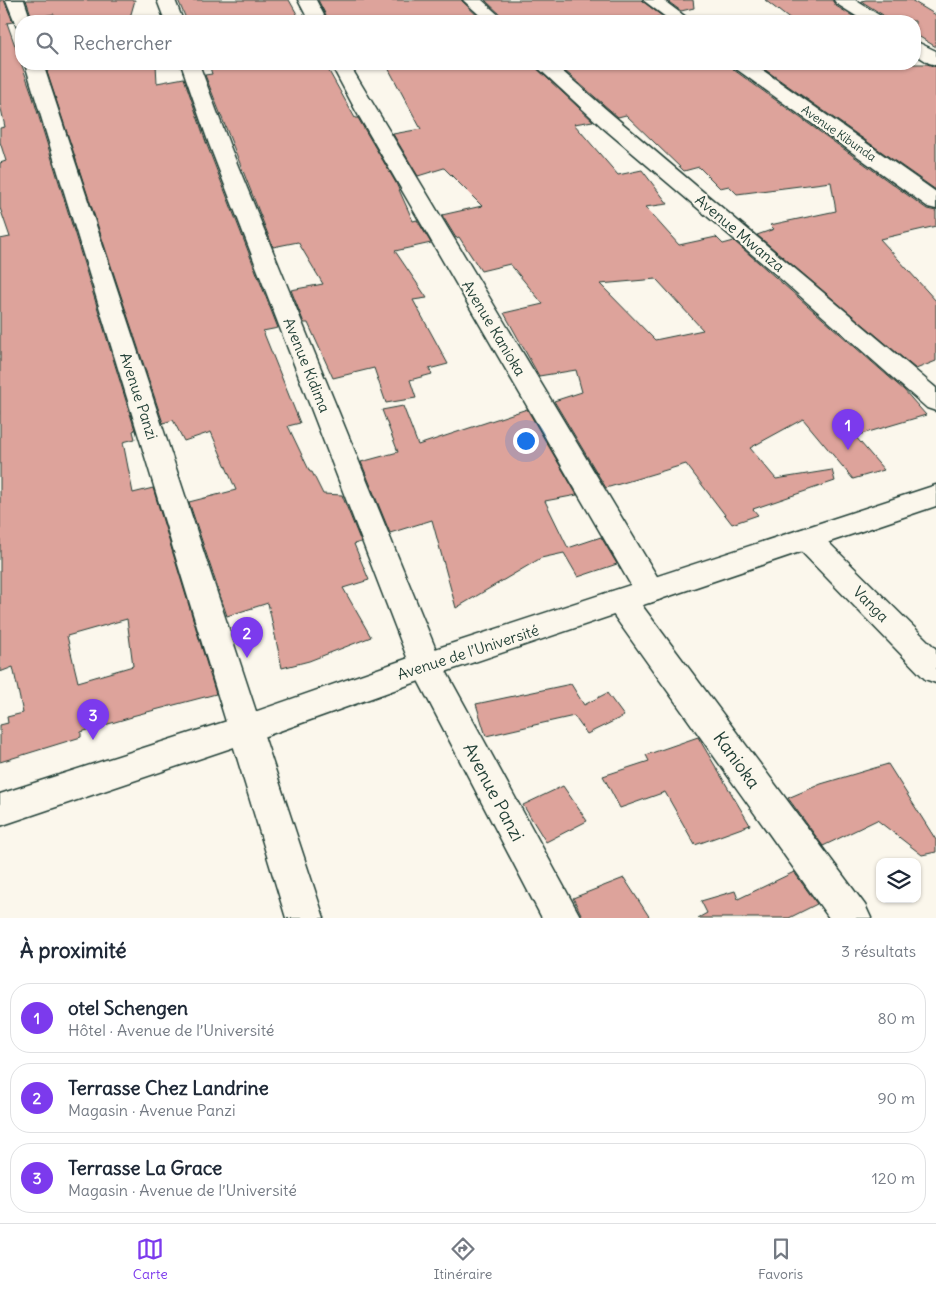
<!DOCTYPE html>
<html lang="fr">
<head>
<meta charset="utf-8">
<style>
	:root { --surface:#fff; --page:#f2f2f3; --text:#1f2937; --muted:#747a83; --line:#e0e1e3; --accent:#7c3aed }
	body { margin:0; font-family:Delius,sans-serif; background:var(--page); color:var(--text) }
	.controls { position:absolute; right:15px; bottom:15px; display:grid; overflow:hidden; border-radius:10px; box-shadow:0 1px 4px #0004 }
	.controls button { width:45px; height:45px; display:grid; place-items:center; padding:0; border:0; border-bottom:1px solid var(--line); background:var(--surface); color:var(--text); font:25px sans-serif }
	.you { position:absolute; left:525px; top:440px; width:18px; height:18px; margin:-12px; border:4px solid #fff; border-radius:50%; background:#1a73e8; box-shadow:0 0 0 8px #1a73e833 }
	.badge { display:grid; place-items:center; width:32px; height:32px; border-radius:50%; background:var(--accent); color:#fff; font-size:16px; font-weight:700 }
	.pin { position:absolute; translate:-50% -41px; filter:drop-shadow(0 1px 2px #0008) }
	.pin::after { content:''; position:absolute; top:26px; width:18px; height:15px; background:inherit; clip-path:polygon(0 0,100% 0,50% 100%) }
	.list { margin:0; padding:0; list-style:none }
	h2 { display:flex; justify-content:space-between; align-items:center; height:65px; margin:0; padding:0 20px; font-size:21px }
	h2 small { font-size:16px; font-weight:400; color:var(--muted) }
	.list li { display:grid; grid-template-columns:32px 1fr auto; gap:15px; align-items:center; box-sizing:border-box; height:70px; margin:0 10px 10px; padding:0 10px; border:1px solid var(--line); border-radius:20px }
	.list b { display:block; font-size:19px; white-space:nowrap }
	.list p { margin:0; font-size:16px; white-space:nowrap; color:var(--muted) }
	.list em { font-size:16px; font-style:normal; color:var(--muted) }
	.icon { flex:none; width:28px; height:28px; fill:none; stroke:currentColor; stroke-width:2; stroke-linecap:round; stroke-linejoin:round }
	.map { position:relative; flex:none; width:936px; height:918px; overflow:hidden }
	.search { position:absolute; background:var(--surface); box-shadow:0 1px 4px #0004; left:15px; right:15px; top:15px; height:55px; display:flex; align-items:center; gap:12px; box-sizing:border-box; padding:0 18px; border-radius:20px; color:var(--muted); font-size:19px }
	.sheet { height:305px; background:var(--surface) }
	nav { display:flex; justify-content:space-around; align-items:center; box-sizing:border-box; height:70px; border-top:1px solid var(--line); background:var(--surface); font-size:14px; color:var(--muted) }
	nav a { display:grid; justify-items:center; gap:2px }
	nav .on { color:var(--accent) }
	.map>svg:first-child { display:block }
</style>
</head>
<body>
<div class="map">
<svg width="936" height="918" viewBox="0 0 936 918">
	<rect width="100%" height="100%" fill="#fbf7ec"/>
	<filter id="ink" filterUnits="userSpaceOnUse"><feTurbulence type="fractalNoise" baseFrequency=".02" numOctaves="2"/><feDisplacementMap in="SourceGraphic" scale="10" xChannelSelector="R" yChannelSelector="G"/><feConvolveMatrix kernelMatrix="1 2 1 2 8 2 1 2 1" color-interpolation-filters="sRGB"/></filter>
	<g filter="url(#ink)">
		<path fill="#dda39b" stroke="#1f3d34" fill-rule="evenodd" d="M0,0H4L13,22L7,23L31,91L135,430L133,431L135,439L123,442L133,493L153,488L216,694L132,716V717L81,732V737L0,762V725L8,723L7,717L23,713L13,667L0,672V239L10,237L0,208V163L6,161L0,142V128L5,127L0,104ZM127,619L133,666L78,682L67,636Z
			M26,0H135L129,21H61L54,14L32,18Z
			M178,0H289L301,21H187Z
			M318,0H461L483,21H329Z
			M485,0H641L662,16L641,21H507Z
			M666,0H693L694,8L681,11Z
			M765,0H832L836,6L861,21H814V19L792,21Z
			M866,0H911L936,15V47L915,34V21H887L883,15L861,1Z
			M54,64H156L157,83L184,78L207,145L278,328L263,331L300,423L288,426L310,472H312L323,494L342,495L361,542L354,544L369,580L343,588L371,637L309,661L282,668L268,603L227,616L189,502L236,490L211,432L184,441L173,420L163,423L47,72Z
			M209,64H325L355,118H358L396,183L413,221L417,220L431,243L395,251L427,298L413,300L448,364L429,369L432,374L410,380L416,398L386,403L374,368L333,378L308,323H304L291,290L323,284L298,242L273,247L205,75L212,74Z
			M386,64H532L593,121L574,124L618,175L642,170L668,204L645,207L679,245L716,237L723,244L734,241L904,390L926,415L855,436L884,470L853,479L803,419L750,448L776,479L832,470L835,481L753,509L758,515L732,524L686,464L606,488L554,401L582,392L576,370L539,376L504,313L543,304L510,264L481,271L459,237L456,238L442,215L482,206L444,168L418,176L393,134L421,129ZM656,279L658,281L703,330L655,340L600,284Z
			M557,64H731L734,70L927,209L936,211V226L880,239L936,301V361L916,369L757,235L774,229L770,225L836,211L831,182L737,194L729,186L720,188L699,167L684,171L626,115L618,117Z
			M757,64H927L936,67V190Z
			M403,406L418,445L527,409L577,495L545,501L568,548L601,537L617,564L578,577L564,553L541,558L456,608L432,520L390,533L361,462L398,452L382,410Z
			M571,684L584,705L607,693L624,716L587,734L574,716L486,736L476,704Z
			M698,737L750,825L695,845L665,792L620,808L603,776L649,761L646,755Z
			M888,764L936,840V852L922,855L877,820L823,846L788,798L821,784Z
			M563,786L587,821L546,842L523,805Z
			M794,872L817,904L789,918H698L707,913L701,901L735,891L738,899Z
			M624,878L650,918H583L573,898Z"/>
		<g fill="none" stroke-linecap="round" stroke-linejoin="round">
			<g stroke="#1f3d34" stroke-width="3">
				<path id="minor" d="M6,0H24L31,21H21V26L16,25Z
					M157,0H175L183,21H165Z
					M298,0H316L327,21H309Z
					M463,0H482L505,21H486Z
					M643,0H663L691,21H671Z
					M834,0H855L882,17L885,21H864L837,4Z
					M915,41L936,51V65L929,63L915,54Z
					M25,64H43L324,918H286Z
					M181,64H199L229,144L441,662L581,918H542L410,665L209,144Z
					M331,64H349L661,583L665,591L661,599L650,603L639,599L356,111Z
					M534,64H554C679,174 809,279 936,388V411L927,408L774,273L601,126Z
					M733,64H754L936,192V209L928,207L735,68Z
					M807,528L817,531L936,649V683L925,679L797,547L792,539L797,531Z
					M621,589L632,592L865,905L871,918H829L610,610L606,601L610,592Z"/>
			</g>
			<g stroke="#1f3d34" stroke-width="3">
				<path id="major" d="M936,485V506L436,675L246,743L0,826V794L246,715L426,652Z"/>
			</g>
			<use href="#minor" fill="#fbf7ec" fill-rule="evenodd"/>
			<use href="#major" fill="#fbf7ec" fill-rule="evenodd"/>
		</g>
	</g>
	<g text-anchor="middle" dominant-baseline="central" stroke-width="4.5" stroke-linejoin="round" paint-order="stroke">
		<g font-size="12" fill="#1f3d34" stroke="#fbf7ec">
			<text transform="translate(839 133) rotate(35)">Avenue Kibunda</text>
		</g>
		<g font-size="15" fill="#1f3d34" stroke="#fbf7ec">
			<text transform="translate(740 233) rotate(40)">Avenue Mwanza</text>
			<text transform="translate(494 328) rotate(59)">Avenue Kanioka</text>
			<text transform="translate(307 365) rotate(68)">Avenue Kidima</text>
			<text transform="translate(139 396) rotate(72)">Avenue Panzi</text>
			<text transform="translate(871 604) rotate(45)">Vanga</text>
			<text transform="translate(468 652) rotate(-18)">Avenue de l’Université</text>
		</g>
		<g font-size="18" fill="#1f3d34" stroke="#fbf7ec">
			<text transform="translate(737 760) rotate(54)">Kanioka</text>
			<text transform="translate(494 792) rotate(62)">Avenue Panzi</text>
		</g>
	</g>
</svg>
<div class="controls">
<button><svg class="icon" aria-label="layers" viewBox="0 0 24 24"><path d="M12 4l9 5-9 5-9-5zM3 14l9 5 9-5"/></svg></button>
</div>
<div class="you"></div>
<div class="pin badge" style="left:848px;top:450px">1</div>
<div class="pin badge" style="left:247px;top:658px">2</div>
<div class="pin badge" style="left:93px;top:740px">3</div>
<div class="search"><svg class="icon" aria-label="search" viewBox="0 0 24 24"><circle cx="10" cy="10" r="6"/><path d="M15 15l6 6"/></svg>Rechercher</div>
</div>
<section class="sheet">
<h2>À proximité<small>3 résultats</small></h2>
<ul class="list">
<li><span class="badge">1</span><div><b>otel Schengen</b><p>Hôtel · Avenue de l’Université</p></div><em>80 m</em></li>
<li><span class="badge">2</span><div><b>Terrasse Chez Landrine</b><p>Magasin · Avenue Panzi</p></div><em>90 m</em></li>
<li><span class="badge">3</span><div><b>Terrasse La Grace</b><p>Magasin · Avenue de l’Université</p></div><em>120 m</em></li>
</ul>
</section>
<nav>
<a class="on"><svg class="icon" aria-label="map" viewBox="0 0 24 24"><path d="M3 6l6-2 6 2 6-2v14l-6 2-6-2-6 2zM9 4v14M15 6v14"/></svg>Carte</a>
<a><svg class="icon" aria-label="directions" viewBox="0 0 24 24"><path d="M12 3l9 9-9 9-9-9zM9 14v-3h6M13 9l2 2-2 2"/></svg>Itinéraire</a>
<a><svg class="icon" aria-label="saved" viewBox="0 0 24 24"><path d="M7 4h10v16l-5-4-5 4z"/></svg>Favoris</a>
</nav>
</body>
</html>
